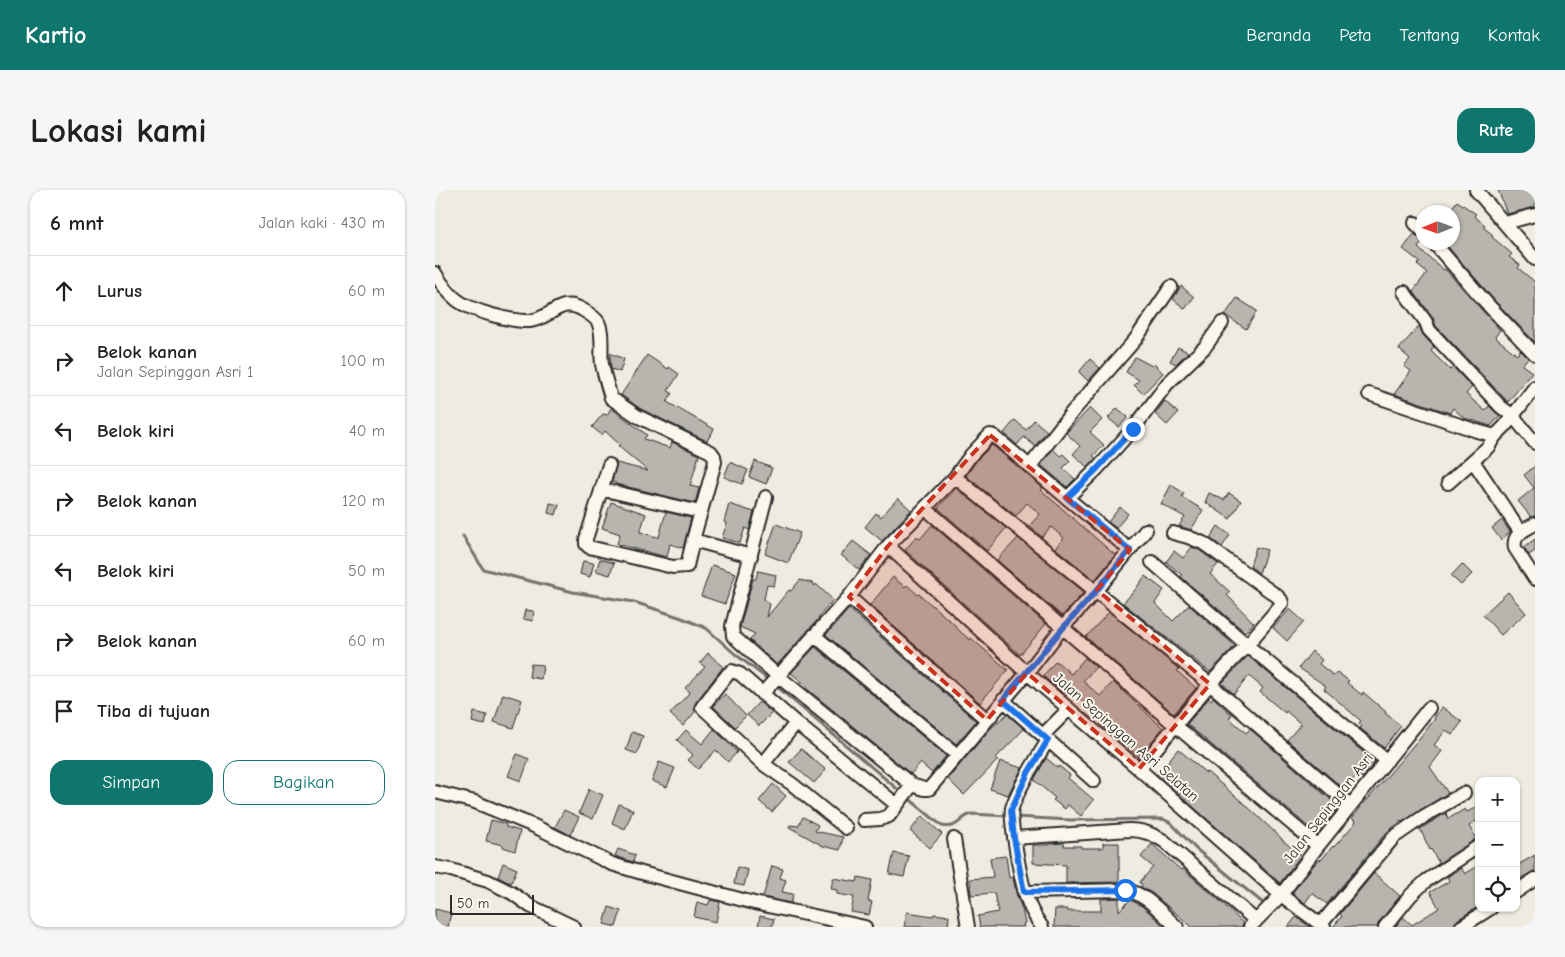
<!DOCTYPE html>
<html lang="id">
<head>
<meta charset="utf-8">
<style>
	:root { --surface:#fff; --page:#f6f6f6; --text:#202124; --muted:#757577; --line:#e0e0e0; --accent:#0f766e }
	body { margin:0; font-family:"Comic Neue",sans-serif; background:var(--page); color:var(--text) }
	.controls { position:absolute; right:15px; bottom:15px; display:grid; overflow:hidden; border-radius:10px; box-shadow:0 1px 4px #0004 }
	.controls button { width:45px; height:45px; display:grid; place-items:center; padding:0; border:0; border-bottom:1px solid var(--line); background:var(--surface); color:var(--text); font:25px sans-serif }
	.compass { position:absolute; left:980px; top:15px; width:45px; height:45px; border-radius:50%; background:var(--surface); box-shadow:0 1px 4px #0004; rotate:269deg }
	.scale { position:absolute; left:15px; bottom:12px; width:84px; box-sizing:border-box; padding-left:5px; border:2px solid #2b2b2b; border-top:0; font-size:14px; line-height:18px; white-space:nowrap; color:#2b2b2b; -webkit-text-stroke:4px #fbf7ec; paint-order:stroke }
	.stop { position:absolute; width:15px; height:15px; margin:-11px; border:4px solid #1a73e8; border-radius:50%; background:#fff }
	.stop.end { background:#1a73e8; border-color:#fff; box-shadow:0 1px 5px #0008 }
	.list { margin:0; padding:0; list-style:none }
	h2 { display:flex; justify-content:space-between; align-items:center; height:65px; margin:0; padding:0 20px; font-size:21px }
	h2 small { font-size:16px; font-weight:400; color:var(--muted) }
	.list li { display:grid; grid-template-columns:32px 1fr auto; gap:15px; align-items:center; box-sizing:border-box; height:70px; padding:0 20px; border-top:1px solid var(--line) }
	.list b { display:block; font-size:19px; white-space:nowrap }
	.list p { margin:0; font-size:16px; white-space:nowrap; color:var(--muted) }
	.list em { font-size:16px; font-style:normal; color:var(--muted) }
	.actions { display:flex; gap:10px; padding:15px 20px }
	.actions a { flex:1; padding:11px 0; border:1px solid var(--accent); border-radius:15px; text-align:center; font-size:18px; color:var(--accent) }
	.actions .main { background:var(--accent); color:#fff }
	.icon { flex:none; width:28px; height:28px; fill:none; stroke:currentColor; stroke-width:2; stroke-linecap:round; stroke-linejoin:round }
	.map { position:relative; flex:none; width:1100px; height:737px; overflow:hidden; border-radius:15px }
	header { display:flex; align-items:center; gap:30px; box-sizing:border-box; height:70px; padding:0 25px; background:var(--accent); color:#fff }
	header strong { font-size:24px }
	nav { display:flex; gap:28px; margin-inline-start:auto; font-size:18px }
	.intro { display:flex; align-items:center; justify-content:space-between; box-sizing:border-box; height:120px; padding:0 30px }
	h1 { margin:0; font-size:35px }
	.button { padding:12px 22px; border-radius:15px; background:var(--accent); color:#fff; font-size:18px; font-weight:700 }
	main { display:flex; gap:30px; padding:0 30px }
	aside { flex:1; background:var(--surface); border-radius:15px; box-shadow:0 1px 4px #0004 }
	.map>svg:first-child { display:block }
</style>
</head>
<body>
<header>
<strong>Kartio</strong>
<nav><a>Beranda</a><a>Peta</a><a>Tentang</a><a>Kontak</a></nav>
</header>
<div class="intro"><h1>Lokasi kami</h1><a class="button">Rute</a></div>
<main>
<aside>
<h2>6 mnt<small>Jalan kaki · 430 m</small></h2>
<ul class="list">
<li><svg class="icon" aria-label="ahead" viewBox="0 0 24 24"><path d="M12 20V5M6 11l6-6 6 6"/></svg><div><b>Lurus</b></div><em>60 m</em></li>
<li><svg class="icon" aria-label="right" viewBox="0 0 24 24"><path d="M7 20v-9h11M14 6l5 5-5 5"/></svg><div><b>Belok kanan</b><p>Jalan Sepinggan Asri 1</p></div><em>100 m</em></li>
<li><svg class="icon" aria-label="left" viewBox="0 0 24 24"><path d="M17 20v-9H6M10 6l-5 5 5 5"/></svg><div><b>Belok kiri</b></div><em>40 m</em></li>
<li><svg class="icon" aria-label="right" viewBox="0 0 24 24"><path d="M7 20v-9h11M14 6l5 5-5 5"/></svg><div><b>Belok kanan</b></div><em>120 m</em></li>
<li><svg class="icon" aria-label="left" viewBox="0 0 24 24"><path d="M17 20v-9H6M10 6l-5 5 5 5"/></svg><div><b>Belok kiri</b></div><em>50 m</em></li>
<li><svg class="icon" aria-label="right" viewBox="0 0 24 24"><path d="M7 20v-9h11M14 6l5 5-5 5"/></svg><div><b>Belok kanan</b></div><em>60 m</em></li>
<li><svg class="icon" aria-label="arrive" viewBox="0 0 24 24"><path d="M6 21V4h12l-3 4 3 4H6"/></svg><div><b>Tiba di tujuan</b></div></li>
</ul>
<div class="actions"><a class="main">Simpan</a><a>Bagikan</a></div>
</aside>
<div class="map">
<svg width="1100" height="737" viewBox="0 0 1100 737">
	<rect width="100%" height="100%" fill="#eeebe0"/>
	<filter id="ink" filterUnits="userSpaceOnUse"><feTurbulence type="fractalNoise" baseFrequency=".02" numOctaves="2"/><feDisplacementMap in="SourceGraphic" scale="10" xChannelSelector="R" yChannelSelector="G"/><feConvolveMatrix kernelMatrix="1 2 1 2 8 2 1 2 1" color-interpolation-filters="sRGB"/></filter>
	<g filter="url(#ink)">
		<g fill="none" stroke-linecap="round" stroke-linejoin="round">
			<path stroke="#74726e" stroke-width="3" d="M28,346L48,379L138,402L199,412L247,428L271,438L300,464L334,490
				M339,494L467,603
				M472,607L507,636C524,639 524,628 536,624L573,626
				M580,627L635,630L728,629L736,633L761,659L828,713"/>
		</g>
		<path fill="#b8b5ae" stroke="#2b2b2b" d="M1063,0H1100V17L1072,24Z
			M1022,11L1041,24L1039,26L1050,35L1048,37L1058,45L1057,47L1077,64L1074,67L1085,75L1083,78L1100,92V152L1061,112L1009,52H1018V22H1014Z
			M979,44L988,50L983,58L1009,80L1010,79L1065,140L1060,147L1082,165L1085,160L1093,168L1087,175L1097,182L1073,212L1001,136L998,127L978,101L992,83L982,75L985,72L968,59Z
			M746,96L759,107L750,119L738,109Z
			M802,108L822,121L811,139L790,125Z
			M984,136L988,145L999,157L996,161L1015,180L1018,177L1037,197L1031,204L1050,221L1054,216L1065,226L1056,236L1042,232L1039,230L1038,231L1029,228L1018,218L1015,223L959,204L976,181L969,176L975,169L964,159Z
			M743,157L753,162L741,174L735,171Z
			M175,163L189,169L185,182L176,179Z
			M212,165L233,179L234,177L244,184L233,201L237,203L232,212L279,239L272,251L206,219L186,205Z
			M700,167L717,176L719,174L728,183L708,204L699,195L704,190L691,182Z
			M655,169L665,178L653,191L644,182Z
			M730,211L743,223L732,235L720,224Z
			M176,218L212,245L209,249L235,258L237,252L264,265L255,296L264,298L260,313L181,294V293L177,292L182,273L213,281L183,256L185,255L170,241L167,245L157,237L168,224L172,225Z
			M655,218L667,230L655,242L669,255L658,266L661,268L652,277L638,264L645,256L631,243Z
			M682,218L693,227L684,237L673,228Z
			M580,230L591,240L599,230L612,241L600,256L589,247L582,255L569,243Z
			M557,255L608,298L606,300L680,365L660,390L620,358L629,348L616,337L607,347L594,336L605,324L592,313L581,326L531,286L542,270Z
			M618,259L625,266L628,264L635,271L628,278L640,289L632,297L606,275Z
			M320,271L337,278L331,294L314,287Z
			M295,272L313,280L307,294L289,287Z
			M1100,276V326L1096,327L1083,311L1099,298L1089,285Z
			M736,295L749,303L747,307L768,320L756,340L744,336L750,327L726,314Z
			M521,298L571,338L552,361L503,318Z
			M774,303L789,310L794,303L806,311L795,329L770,312Z
			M463,308L476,320L447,351L430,337L441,323L446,327Z
			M176,312L211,324L205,342L222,347H224L231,322L256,328L248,358L235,354L232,367L182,354L185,344L167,338Z
			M115,313L124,315L121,325L113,323Z
			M294,314L319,322L314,340L310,338L305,353L287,348L292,333L289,332Z
			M685,317L693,324L681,338L673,332Z
			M1067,330L1075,342L1066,350L1057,338Z
			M341,334L365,343L353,373L330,364Z
			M497,335L611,434L585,465L470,360L482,346L485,349Z
			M783,336L795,345L787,357L775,348Z
			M583,348L649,402L627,426L562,370Z
			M1100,349V361L1094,365L1089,357Z
			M418,351L436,365L424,380L406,365Z
			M757,357L764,360L783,374L775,384L795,402L792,405L819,433L810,442L746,387L747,385L731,372L739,361L748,368Z
			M821,357L832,360L824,383L815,376Z
			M165,369L179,373L175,385L161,381Z
			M148,371L159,373L155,387L145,384Z
			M1027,374L1037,384L1026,395L1016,386Z
			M277,375L301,383L290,414L266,406Z
			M323,381L341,385L339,396L332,395L329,409L335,414L332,427L354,400L356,401L365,390L377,393L380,396L381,394L398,410L383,428H384L342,475L315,450L320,444L305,437L318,389H321Z
			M710,386L729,400L720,413L738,431L754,415L800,456L775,482L688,413L700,400Z
			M458,387L470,397L472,395L483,405L484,404L521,436L520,437L535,450L536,448L573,480L545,513L435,415Z
			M1073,402L1091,423L1066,445L1048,425Z
			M414,419L541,531L521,554L391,445Z
			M855,419L869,432L852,451L838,438Z
			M90,420L99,421L98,431L88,429Z
			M674,422L744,479L742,481L761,498L739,524L651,447Z
			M380,457L511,566L497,583L485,573L476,584L371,498L372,496L356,483Z
			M877,461L887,470L884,474L899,486L902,482L914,491L912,493L927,505L928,502L951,522L950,523L966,536L949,558L925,538L927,536L924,533L926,531L889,499L891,496L864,478Z
			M273,463L288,477L261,512L259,516L260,522L248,536L235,524L255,502L250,498L270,477L265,473Z
			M813,466L940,572L927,588L923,584L909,599L852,550L866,534L851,521L850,523L825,502L828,498L814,486L799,504L787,493Z
			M650,468L661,477L648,491L665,506L678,492L728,538L704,567L665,534L669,530L636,501L632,506L608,486L621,471L636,484Z
			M96,474L108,475L106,489L94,487Z
			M68,504L87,510L78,538L59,532Z
			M290,504L311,526L300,537L278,516Z
			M778,507L797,525L794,528L811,543L815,539L904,617L893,631L888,626L876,639L752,534L774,508L776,510Z
			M324,512L337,523L324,536L312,525Z
			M1007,517L1027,532L1017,545L1011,540L999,555L1007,561L995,577L1013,603L967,632L966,631L951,643L892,714L877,703L870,713L857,703L879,675L885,669L886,670L898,656L899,657L921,632L917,628L987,545L1000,529L999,528Z
			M39,522L52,525L50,535L37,532Z
			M572,524L589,539L560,569L563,570L529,605L513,589L555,539Z
			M279,539L302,562L293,572L281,560L263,579L253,570L258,565L242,550L251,540L267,554Z
			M197,542L208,546L202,564L191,560Z
			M366,559L391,580L379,593L354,572Z
			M743,559L771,583L772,582L813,617L847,649V650L866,665L845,693L722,585Z
			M82,564L94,569L86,591L73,586Z
			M611,568L623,578L624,576L635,585L633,588L659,610L646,626L633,615L630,619L618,610L620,608L599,590Z
			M565,571L587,578L573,605L555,599Z
			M224,572L240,578L232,597L217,591Z
			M338,594L351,606L337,622L324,611Z
			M154,599L168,605L158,629L144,623Z
			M184,614L198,620L190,639L177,633Z
			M1044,616V629L1034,636L1041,649L1004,673L996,659L995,660L985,639L1011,623L1013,629L1030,619L1032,622Z
			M129,620L144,627L135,645L120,637Z
			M487,626L507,644L495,658L475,641Z
			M368,627L383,635L380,641L408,647L405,660L388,656L354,637L355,635L363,636Z
			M56,630L71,634V637L85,641L80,661L68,657V655L51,651Z
			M629,653V656H646V658H668V653H684V692L631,693V675L598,673V655H614V654Z
			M717,654L746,680L748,679L785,711L808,733L807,737H757L717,703L706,697L707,695L705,692L718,677L706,667Z
			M183,659L200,665L198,672L180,666Z
			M459,663L474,666L469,687L454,684Z
			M1100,665V680L1081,691V676Z
			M571,666L574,688L578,687L581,703L587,719L590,733L588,734L589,737H545L543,726L563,722L559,703L536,705L535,689L558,687L555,668Z
			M68,673L82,679L76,693L63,687Z
			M337,676L348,679L345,688L351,690L347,702L358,704L356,713L328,707Z
			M302,677L313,680L309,696L299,694Z
			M1041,677L1044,683V716L1022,730L1018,737H960L968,727L977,735L1004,718L995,702L1015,691L1012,687L1026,678L1030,684Z
			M939,683L965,706L944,732L942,737H898L907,726L905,724Z
			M423,687L437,690L433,711L437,712L434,725L416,722L419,707L402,704V700L396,699L398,688L422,692Z
			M684,708V721L695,710L707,716L730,737H619L620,719H632V721H666V709Z
			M275,710L285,712L281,732L259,727L262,712L273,715Z
			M174,717L186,721L181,737L169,734Z
			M0,719L16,723L13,737H0Z
			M472,722L498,726L499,724L514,726L513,737H469Z
			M325,726L339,729L337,737H323Z
			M861,727L875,737H853Z"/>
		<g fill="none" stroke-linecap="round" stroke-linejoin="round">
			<g stroke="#2b2b2b" stroke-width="16">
				<path id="street" d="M1041,0L1100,69
					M980,33L988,41
					M1070,33L1100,25
					M998,52L1055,117L1100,164
					M0,83C6,93 13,103 22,110C36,121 78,132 95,131C117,128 126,106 148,120C153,123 160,127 163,132C169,144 165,162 167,174C169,185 173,197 176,208L202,226L276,262L279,266L280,272L258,350
					M969,102L991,132L994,140L1066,217L1078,226L1100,253
					M934,204L1042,241L1060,246
					M1038,271L1086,343
					M174,275L151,349V354L154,357L238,377L252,376L258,350L316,366
					M595,276L638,221L700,150L736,97
					M520,287L775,494L915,615
					M1013,293L1053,257L1060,246L1070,236L1100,197
					M166,299L265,322
					M632,308L662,279L698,239L732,194L770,157L787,133
					M490,318L741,536L883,656
					M1100,334C1090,340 1077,344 1080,358L1100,389
					M453,356L592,483L704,579L846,705L889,737
					M695,360L632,308L559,246L555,245L536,265L520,287L453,356L414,407L343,486L477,595L489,599H494L592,483L627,438L662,400L711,340
					M717,372L812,455L845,416L847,413L846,410L842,406L768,353L753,347L738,343
					M414,407L552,530
					M379,445L522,565
					M297,481L305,484L361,533L328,574L267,517L293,484Z
					M327,504L343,486L298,446L297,436L331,307
					M568,510L659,591
					M361,533L462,615
					M608,545L634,519
					M328,574L357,594L411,638
					M704,579L775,494L812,455L952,571
					M0,602L40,612L99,636L177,674L207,683L319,713L430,737
					M429,630L445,629L454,626L477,595
					M579,648L694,640C708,640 717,644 729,651L821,731
					M519,649L533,737
					M0,677L16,680L53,691L77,703L95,716L139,737
					M589,702L690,700C711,703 727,724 742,737
					M1081,702L1100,689
					M886,734L959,647L988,627L1029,603
					M607,737C599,726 593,715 590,702C586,690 574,627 577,618C584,596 601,570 613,550
					M815,737L846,705L883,656L994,518
					M950,737L976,705L991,691L1044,656
					M1026,737L1056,718"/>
			</g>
			<use href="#street" stroke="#fbf7ec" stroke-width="12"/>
		</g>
	</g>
	<g fill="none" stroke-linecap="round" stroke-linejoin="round" filter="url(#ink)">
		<path stroke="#1a73e8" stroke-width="6" d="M690,700L589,702L579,648L576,620L593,583L613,550L568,510L628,438L662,400L695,360L632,308L662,279L698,239"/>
	</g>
	<path fill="#c8321e" fill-opacity="0.2" stroke="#c8321e" stroke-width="4" stroke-dasharray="10 6" stroke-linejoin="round" d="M555,245L695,360L662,400L775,494L704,579L592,483L552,530L414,407L453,356Z"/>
	<g text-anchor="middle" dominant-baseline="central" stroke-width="4" stroke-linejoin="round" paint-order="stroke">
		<g font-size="15" fill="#2b2b2b" stroke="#fbf7ec">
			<text transform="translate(691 547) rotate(41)">Jalan Sepinggan Asri Selatan</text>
			<text transform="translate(893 618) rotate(-52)">Jalan Sepinggan Asri</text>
		</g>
	</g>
</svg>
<div class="controls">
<button>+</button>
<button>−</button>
<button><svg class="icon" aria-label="locate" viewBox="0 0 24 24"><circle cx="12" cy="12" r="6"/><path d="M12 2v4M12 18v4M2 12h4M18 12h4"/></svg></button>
</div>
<svg class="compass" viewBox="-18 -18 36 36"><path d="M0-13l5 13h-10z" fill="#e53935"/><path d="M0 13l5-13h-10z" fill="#757577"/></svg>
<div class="scale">50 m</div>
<div class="stop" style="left:690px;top:700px"></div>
<div class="stop end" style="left:698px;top:239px"></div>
</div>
</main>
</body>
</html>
